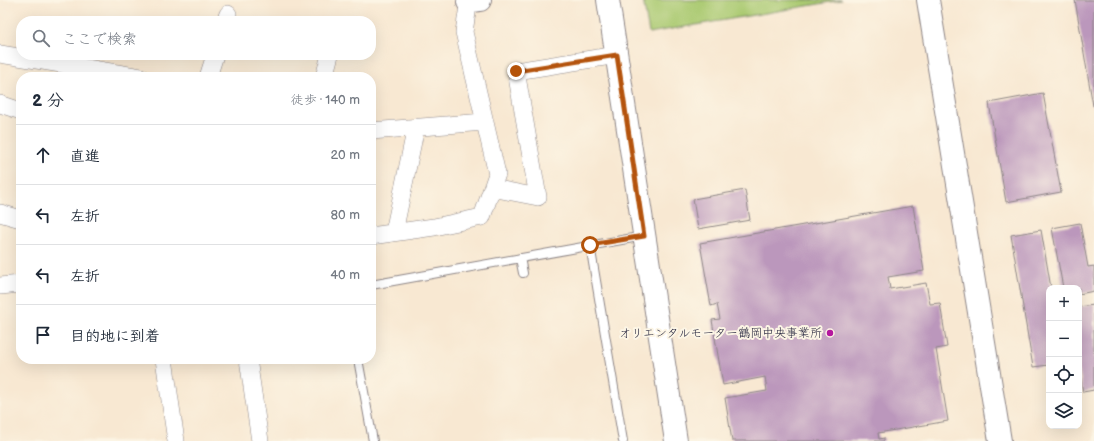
<!DOCTYPE html>
<html lang="ja">
<head>
<meta charset="utf-8">
<style>
	:root { --surface:#fff; --page:#f6f6f7; --text:#1f2937; --muted:#747a83; --line:#e0e1e3 }
	body { margin:0; font-family:"Balsamiq Sans","Klee One",sans-serif; background:var(--page); color:var(--text) }
	.controls { position:absolute; right:12px; bottom:12px; display:grid; overflow:hidden; border-radius:8px; box-shadow:0 4px 16px #0002 }
	.controls button { width:36px; height:36px; display:grid; place-items:center; padding:0; border:0; border-bottom:1px solid var(--line); background:var(--surface); color:var(--text); font:20px sans-serif }
	.stop { position:absolute; width:12px; height:12px; margin:-9px; border:3px solid #b45309; border-radius:50%; background:#fff }
	.stop.end { background:#b45309; border-color:#fff; box-shadow:0 1px 4px #0008 }
	.list { margin:0; padding:0; list-style:none }
	h2 { display:flex; justify-content:space-between; align-items:center; height:52px; margin:0; padding:0 16px; font-size:17px }
	h2 small { font-size:13px; font-weight:400; color:var(--muted) }
	.list li { display:grid; grid-template-columns:26px 1fr auto; gap:12px; align-items:center; box-sizing:border-box; height:60px; padding:0 16px; border-top:1px solid var(--line) }
	.list b { display:block; font-size:15px; white-space:nowrap }
	.list em { font-size:13px; font-style:normal; color:var(--muted) }
	.icon { flex:none; width:22px; height:22px; fill:none; stroke:currentColor; stroke-width:2; stroke-linecap:round; stroke-linejoin:round }
	.map { position:relative; flex:none; width:1094px; height:441px; overflow:hidden }
	.search { position:absolute; background:var(--surface); box-shadow:0 4px 16px #0002; left:16px; top:16px; width:360px; height:44px; display:flex; align-items:center; gap:10px; box-sizing:border-box; padding:0 14px; border-radius:16px; color:var(--muted); font-size:15px }
	.panel { position:absolute; background:var(--surface); box-shadow:0 4px 16px #0002; left:16px; top:72px; width:360px; height:292px; border-radius:16px }
	.map>svg:first-child { display:block }
</style>
</head>
<body>
<div class="map">
<svg width="1094" height="441" viewBox="0 0 1094 441">
	<rect width="100%" height="100%" fill="#fcf5e5"/>
	<filter id="ink" filterUnits="userSpaceOnUse"><feTurbulence type="fractalNoise" baseFrequency=".025" numOctaves="2"/><feDisplacementMap in="SourceGraphic" scale="8" xChannelSelector="R" yChannelSelector="G"/><feConvolveMatrix kernelMatrix="1 2 1 2 8 2 1 2 1" color-interpolation-filters="sRGB"/></filter>
	<filter id="wash" filterUnits="userSpaceOnUse"><feTurbulence type="fractalNoise" baseFrequency=".012" numOctaves="4" result="noise"/><feDisplacementMap in="SourceGraphic" scale="16" xChannelSelector="R" yChannelSelector="G"/><feGaussianBlur stdDeviation="0.9" result="paint"/><feColorMatrix in="noise" values="0 0 0 0 0 0 0 0 0 0 0 0 0 0 0 0 0 1.4 0 .05"/><feComposite in="paint" operator="in"/></filter>
	<g filter="url(#wash)">
		<rect width="100%" height="100%" fill="#f8e8d2"/>
		<path fill="#abca72" stroke="#667656" d="M643,0H842L649,33Z"/>
		<g id="blocks">
			<path fill="#bb97bc" d="M1075,0H1094V106H1093Z
				M1043,93L1061,192L1006,202L989,103Z
				M745,190L750,220L698,229L693,199Z
				M913,206L924,271L888,277L890,289L926,283L930,304L940,303L947,347L936,349L948,421L878,433L879,439L884,438V441H732L725,398L767,391L765,377L723,385L712,320L720,319L717,304L711,306L700,243Z
				M1080,223L1088,267L1094,266V291L1079,294V288H1063L1052,228Z
				M1041,230L1051,288H1049V365L1033,367L1011,235Z
				M1094,305V390L1083,392L1079,369V307Z"/>
		</g>
	</g>
	<g filter="url(#ink)">
		<use href="#blocks" fill-opacity="0" stroke="#8d8586" stroke-width="1"/>
		<g fill="none" stroke-linecap="round" stroke-linejoin="round">
			<g stroke="#8d8586" stroke-width="10">
				<path id="lane" d="M590,245L623,441
					M520,258L523,273
					M371,285L644,236
					M358,359L373,441"/>
			</g>
			<g stroke="#8d8586" stroke-width="18">
				<path id="street" d="M225,21L228,14
					M0,54L141,77
					M208,77L215,55
					M324,77L330,55
					M0,104L21,111
					M371,131L484,122
					M492,188L538,197L516,71L617,55
					M0,213L21,219
					M394,232L416,127
					M371,236L434,227L482,217L497,174L464,32L469,0
					M0,286L21,284
					M164,359L176,441
					M248,359L260,441"/>
			</g>
			<g stroke="#8d8586" stroke-width="24">
				<path id="secondary" d="M608,0L676,441
					M928,0L1000,441
					M468,2L480,0"/>
			</g>
			<use href="#lane" stroke="#fff" stroke-width="8"/>
			<use href="#street" stroke="#fff" stroke-width="17"/>
			<use href="#secondary" stroke="#fff" stroke-width="22"/>
		</g>
	</g>
	<g fill="none" stroke-linecap="round" stroke-linejoin="round" filter="url(#ink)">
		<path stroke="#b45309" stroke-width="5" d="M516,71L617,55L644,236L590,245"/>
	</g>
	<circle fill="#b5179e" stroke="#fcf5e5" stroke-width="1.5" cx="830" cy="333" r="4"/>
	<g text-anchor="middle" dominant-baseline="central" stroke-width="4" stroke-linejoin="round" paint-order="stroke">
		<g font-size="12" fill="#22223b" stroke="#fcf5e5" text-anchor="end">
			<text x="822" y="333">オリエンタルモーター鶴岡中央事業所</text>
		</g>
	</g>
</svg>
<div class="controls">
<button>+</button>
<button>−</button>
<button><svg class="icon" aria-label="locate" viewBox="0 0 24 24"><circle cx="12" cy="12" r="6"/><path d="M12 2v4M12 18v4M2 12h4M18 12h4"/></svg></button>
<button><svg class="icon" aria-label="layers" viewBox="0 0 24 24"><path d="M12 4l9 5-9 5-9-5zM3 14l9 5 9-5"/></svg></button>
</div>
<div class="stop" style="left:590px;top:245px"></div>
<div class="stop end" style="left:516px;top:71px"></div>
<div class="search"><svg class="icon" aria-label="search" viewBox="0 0 24 24"><circle cx="10" cy="10" r="6"/><path d="M15 15l6 6"/></svg>ここで検索</div>
<section class="panel">
<h2>2 分<small>徒歩 · 140 m</small></h2>
<ul class="list">
<li><svg class="icon" aria-label="ahead" viewBox="0 0 24 24"><path d="M12 20V5M6 11l6-6 6 6"/></svg><div><b>直進</b></div><em>20 m</em></li>
<li><svg class="icon" aria-label="left" viewBox="0 0 24 24"><path d="M17 20v-9H6M10 6l-5 5 5 5"/></svg><div><b>左折</b></div><em>80 m</em></li>
<li><svg class="icon" aria-label="left" viewBox="0 0 24 24"><path d="M17 20v-9H6M10 6l-5 5 5 5"/></svg><div><b>左折</b></div><em>40 m</em></li>
<li><svg class="icon" aria-label="arrive" viewBox="0 0 24 24"><path d="M6 21V4h12l-3 4 3 4H6"/></svg><div><b>目的地に到着</b></div></li>
</ul>
</section>
</div>
</body>
</html>
